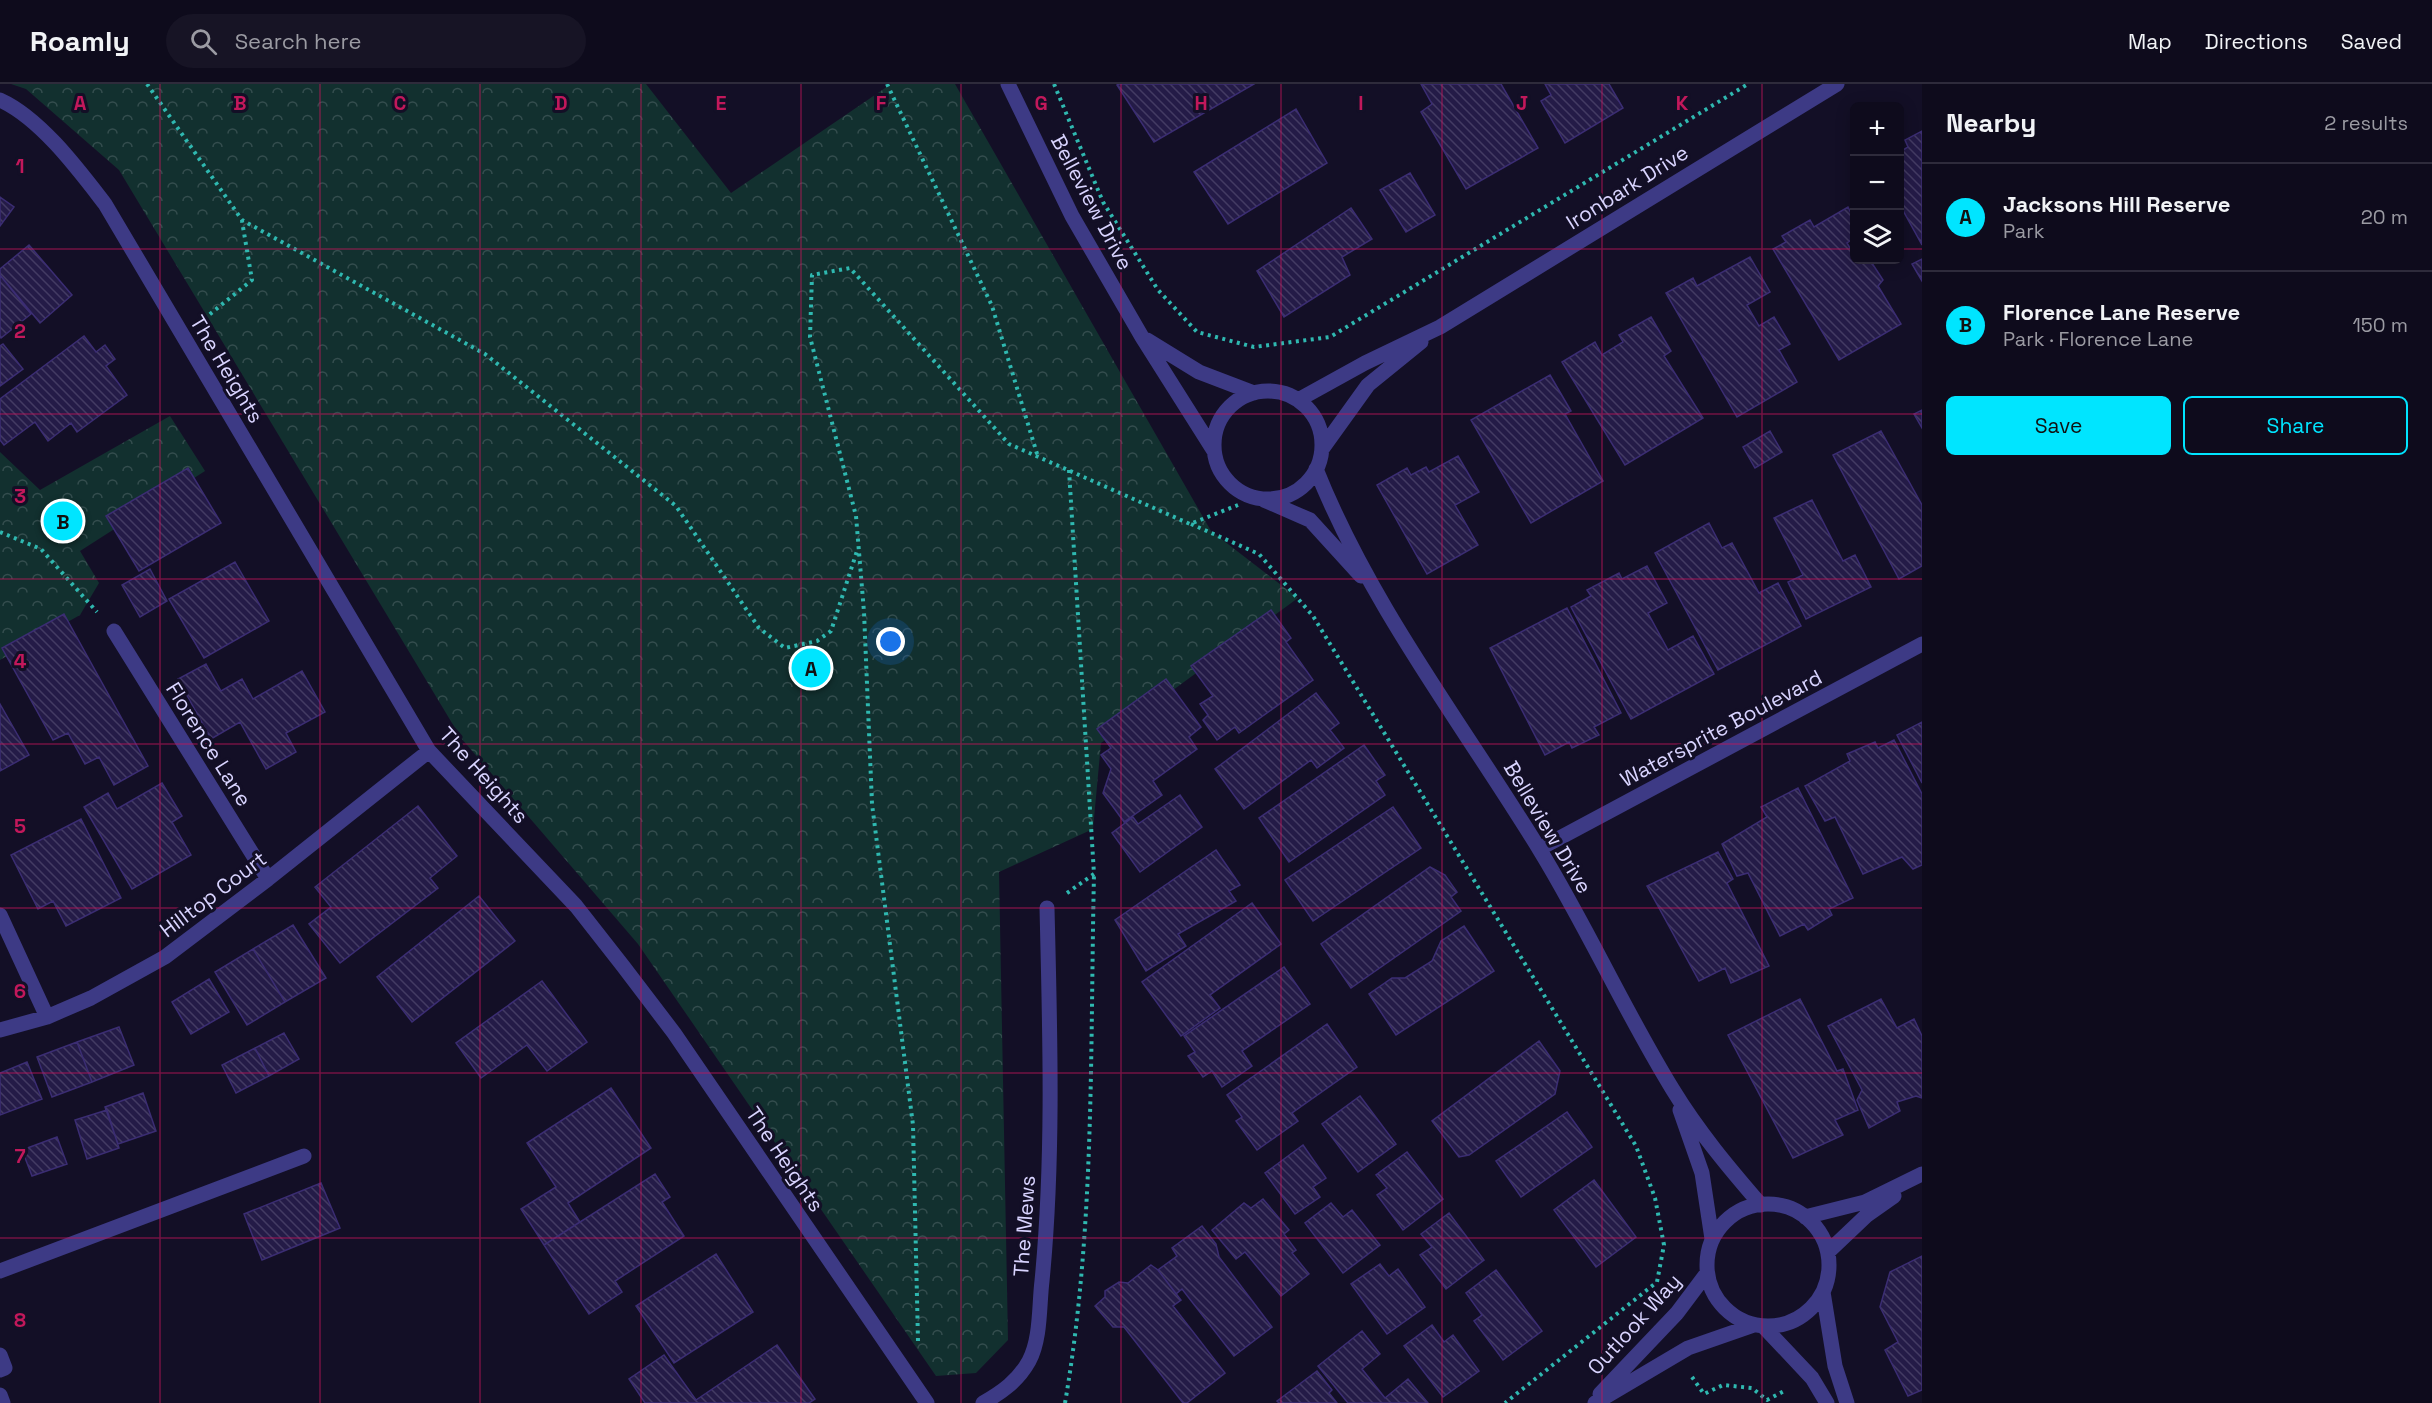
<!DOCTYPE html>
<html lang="en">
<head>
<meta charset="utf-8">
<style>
	:root { --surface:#0e0b1c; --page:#171425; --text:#f1f3f6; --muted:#9b9ba3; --line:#2e2b3b; --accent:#00e5ff }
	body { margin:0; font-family:"Space Grotesk",sans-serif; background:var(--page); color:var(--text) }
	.controls { position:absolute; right:18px; top:18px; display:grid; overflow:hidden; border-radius:9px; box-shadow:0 3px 15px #0003 }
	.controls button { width:54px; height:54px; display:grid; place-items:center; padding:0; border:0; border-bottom:2px solid var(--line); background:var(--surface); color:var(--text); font:30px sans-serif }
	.you { position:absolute; left:891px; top:558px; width:21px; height:21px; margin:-15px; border:4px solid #fff; border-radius:50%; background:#1a73e8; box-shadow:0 0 0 9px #1a73e833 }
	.badge { display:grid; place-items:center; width:39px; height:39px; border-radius:50%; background:var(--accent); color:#111; font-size:20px; font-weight:700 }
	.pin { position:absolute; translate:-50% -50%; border:3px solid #fff; box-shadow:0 2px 6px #0006 }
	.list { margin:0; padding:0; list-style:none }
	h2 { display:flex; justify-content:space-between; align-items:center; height:78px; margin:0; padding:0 24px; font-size:26px }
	h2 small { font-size:20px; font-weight:400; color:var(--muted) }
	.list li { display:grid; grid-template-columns:39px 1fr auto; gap:18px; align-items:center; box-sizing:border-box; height:108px; padding:0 24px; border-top:2px solid var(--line) }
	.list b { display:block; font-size:22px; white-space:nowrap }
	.list p { margin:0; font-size:20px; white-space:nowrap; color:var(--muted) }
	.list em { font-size:20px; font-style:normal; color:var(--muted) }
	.actions { display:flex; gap:12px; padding:18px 24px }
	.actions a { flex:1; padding:14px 0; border:2px solid var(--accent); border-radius:9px; text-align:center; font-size:21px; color:var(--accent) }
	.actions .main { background:var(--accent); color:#111 }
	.icon { flex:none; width:33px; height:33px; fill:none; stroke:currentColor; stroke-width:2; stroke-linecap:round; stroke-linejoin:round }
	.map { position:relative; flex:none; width:1922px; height:1319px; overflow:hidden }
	header { display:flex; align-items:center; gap:36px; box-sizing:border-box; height:84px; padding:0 30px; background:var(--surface); border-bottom:2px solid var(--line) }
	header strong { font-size:28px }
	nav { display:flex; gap:33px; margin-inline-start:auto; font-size:21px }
	.search { width:420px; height:54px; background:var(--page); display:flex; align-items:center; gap:15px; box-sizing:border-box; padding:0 21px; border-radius:33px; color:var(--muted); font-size:22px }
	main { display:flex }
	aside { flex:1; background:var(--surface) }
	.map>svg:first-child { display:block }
</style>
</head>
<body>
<header>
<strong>Roamly</strong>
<div class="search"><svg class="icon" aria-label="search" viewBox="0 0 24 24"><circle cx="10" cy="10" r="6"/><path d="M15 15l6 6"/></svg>Search here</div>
<nav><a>Map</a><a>Directions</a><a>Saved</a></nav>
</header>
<main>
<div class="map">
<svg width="1922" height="1319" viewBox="0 0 1922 1319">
	<defs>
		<pattern id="forest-crowns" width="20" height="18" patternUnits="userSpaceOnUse" patternTransform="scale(1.5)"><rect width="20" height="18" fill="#12302f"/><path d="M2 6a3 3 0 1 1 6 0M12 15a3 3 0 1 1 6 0" fill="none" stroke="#344d4e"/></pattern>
		<pattern id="building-back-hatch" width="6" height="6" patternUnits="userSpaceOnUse" patternTransform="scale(1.5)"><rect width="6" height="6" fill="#241b47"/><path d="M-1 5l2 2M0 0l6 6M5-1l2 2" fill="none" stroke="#433b63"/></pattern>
	</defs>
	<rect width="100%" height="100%" fill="#130f26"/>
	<path fill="url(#forest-crowns)" d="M11,0H646L731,109L891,0H955L1211,447L1298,514L1101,659L1093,745L999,788L1008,1256L976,1289L936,1292L638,860L461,654L119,86L26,5Z
		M170,332L205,387L80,467L99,499L80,531L0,576V368L40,406Z"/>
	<path fill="url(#building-back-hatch)" stroke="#3b2d73" stroke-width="1.5" d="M1119,0H1254L1154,58L1117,1Z
		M1421,0H1501L1538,64L1466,105L1421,28L1432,20Z
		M1545,0H1609L1623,24L1565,59L1541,17L1551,11Z
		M1296,25L1327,79L1228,140L1194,88Z
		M1922,47V161L1900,121V68L1908,63L1905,56Z
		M1410,89L1435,131L1406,148L1380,106Z
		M0,113L14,123L0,142Z
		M1848,123L1854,135V154L1847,159L1854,171V176H1870L1883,196L1878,202L1901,240L1839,276L1773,165L1786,158L1782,152L1810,136L1814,143Z
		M1351,124L1372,155L1342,173L1350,191L1284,233L1257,187Z
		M29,161L72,211L40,239L0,191V185Z
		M1750,173L1770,208L1747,221L1759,242L1774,233L1790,260L1779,266L1797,298L1737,333L1666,209L1693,194L1697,202Z
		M1922,175V197L1912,180Z
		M0,191L31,230L1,254L0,253Z
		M1651,233L1671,267L1664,272L1703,334L1625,381L1562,278L1595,258L1602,271L1623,258L1619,251Z
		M84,252L96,268L105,261L115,275L106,282L127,311L77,348L71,339L48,357L35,338L4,361L0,356V315Z
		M3,260L23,285L0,302V262Z
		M1550,291L1571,327L1565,330L1603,397L1531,439L1471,336Z
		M1922,326V344L1914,330Z
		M1770,347L1782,368L1755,384L1743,363Z
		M1881,347L1922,421V482L1899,495L1833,371Z
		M1458,372L1479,408L1455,421L1478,461L1427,490L1377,401L1407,384L1411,391L1426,383L1429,388Z
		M188,384L221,439L139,487L106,432Z
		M1812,416L1843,477L1855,471L1871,503L1806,535L1788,498L1803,491L1774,434Z
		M1709,439L1722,464L1732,459L1759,509L1778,499L1801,542L1718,586L1655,469Z
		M235,478L269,537L204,574L169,515Z
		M1647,482L1667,519L1648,529L1668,566L1693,552L1714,590L1631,635L1571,523L1591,512L1587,506L1619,489L1622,495Z
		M150,485L167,517L140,533L122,501Z
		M1567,524L1621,629L1594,643L1599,651L1572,664L1569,658L1545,671L1490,564Z
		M1271,526L1291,554L1286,558L1313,596L1239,649L1235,643L1217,656L1203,636L1208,631L1200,620L1213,612L1191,582Z
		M64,530L148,682L114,701L99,673L85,680L68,649L53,656L2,564Z
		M206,580L221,607L242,595L253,615L302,587L325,628L286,649L296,668L266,685L240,638L211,655L178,595Z
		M1166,595L1201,643L1189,653L1197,665L1153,697L1162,711L1124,738L1103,709L1111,685L1101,671L1111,664L1097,645Z
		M1316,609L1339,639L1330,646L1344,664L1317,684L1311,676L1244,725L1215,685Z
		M0,620L29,671L0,687Z
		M1922,638V699L1897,651Z
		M1894,656L1922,710V781L1913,785L1902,773L1863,790L1835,733L1825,737L1805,702L1850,677L1847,670L1875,658L1878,664Z
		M1364,661L1385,691L1376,697L1385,711L1289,778L1259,734Z
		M162,699L182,732L172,738L191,771L132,805L84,723L108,709L117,725Z
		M1798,704L1853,814L1829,825L1832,831L1808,846L1804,840L1780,852L1748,789L1737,792L1722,760L1767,733L1761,723Z
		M1180,711L1202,743L1140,788L1112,749L1133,733L1138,740Z
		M418,722L457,772L430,794L438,804L340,879L309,840L331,823L315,803Z
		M1393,723L1421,764L1313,837L1285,796Z
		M81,735L121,814L66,842L53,817L38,825L11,771Z
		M1216,766L1240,801L1229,807L1236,817L1178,850L1186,862L1146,887L1115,836Z
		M1718,768L1733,795L1727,799L1769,882L1731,899L1725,884L1699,897L1647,802Z
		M1430,783L1445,791L1457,808L1451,813L1461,827L1351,904L1321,860Z
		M479,812L515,857L412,938L377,893Z
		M1252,819L1281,860L1210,911L1220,924L1181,952L1142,898Z
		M293,841L326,894L285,918L253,865Z
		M1464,842L1494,887L1396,951L1369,910L1392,894H1405L1432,877L1441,857Z
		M253,865L285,918L247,941L215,888Z
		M1284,883L1310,920L1242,967L1252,982L1222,1003L1212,987L1203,993L1188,972L1195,968L1184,952Z
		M209,895L229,928L191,950L172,918Z
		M542,897L587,958L547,987L527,961L481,994L456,959Z
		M1800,915L1837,987L1843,985L1858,1026L1835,1036L1843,1051L1793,1074L1728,951Z
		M1881,915L1897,944L1914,935L1922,952V1014L1916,1012L1897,1018L1900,1027L1869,1044L1857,1016L1862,1006L1828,942Z
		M1327,940L1357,983L1292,1029L1298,1037L1257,1066L1236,1037L1242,1033L1227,1011Z
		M119,943L134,981L92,998L77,958Z
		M284,949L299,975L269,992L255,964Z
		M1539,957L1560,987L1555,1010L1469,1071L1459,1073L1432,1037Z
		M77,958L92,998L52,1013L37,973Z
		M255,964L269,992L236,1009L222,981Z
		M27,978L42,1015L0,1031V989Z
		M611,1004L651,1064L568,1119L580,1138L544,1161L521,1125L556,1103L527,1059Z
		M143,1009L156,1047L118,1060L105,1023Z
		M1360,1012L1396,1060L1358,1088L1322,1040Z
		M107,1026L119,1064L87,1075L75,1036Z
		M1567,1028L1592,1063L1521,1113L1496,1077Z
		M57,1053L67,1080L32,1092L22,1066Z
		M1303,1061L1326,1094L1313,1103L1320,1113L1295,1130L1265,1089Z
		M1407,1068L1443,1115L1403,1146L1377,1111L1387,1104L1376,1091Z
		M655,1090L670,1113L662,1118L684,1152L615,1197L622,1208L589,1230L544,1161Z
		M1594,1096L1636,1153L1596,1183L1554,1126Z
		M321,1099L340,1144L262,1176L244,1130Z
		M1263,1115L1289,1146L1284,1150L1296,1166L1292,1169L1309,1190L1281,1212L1245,1168L1236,1175L1212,1146L1244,1119L1251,1124Z
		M1331,1119L1343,1133L1352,1126L1380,1161L1343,1189L1305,1139Z
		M1449,1129L1484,1176L1446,1205L1420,1171L1432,1163L1421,1150Z
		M1202,1142L1216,1160L1219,1173L1272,1243L1234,1272L1182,1205L1176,1210L1158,1186L1177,1172L1172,1164Z
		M716,1170L753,1228L674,1279L636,1222Z
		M1922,1172V1306L1908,1312L1885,1266L1898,1258L1880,1223L1890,1188Z
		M1380,1180L1389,1192L1398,1185L1425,1223L1387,1250L1351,1200Z
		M1151,1181L1158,1186L1181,1216L1173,1222L1225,1289L1187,1319H1183L1124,1243H1113L1095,1222L1105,1213V1207L1119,1198L1128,1199Z
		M1496,1186L1542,1247L1503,1276L1474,1237L1482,1231L1466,1209Z
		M1432,1241L1444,1258L1453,1251L1479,1287L1443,1313L1404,1262Z
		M1362,1247L1380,1270L1362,1285L1385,1314L1408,1295L1428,1319H1348L1318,1282Z
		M777,1261L815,1315L809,1319H645L629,1295L664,1271L696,1316Z
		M1317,1287L1332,1306L1329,1309L1337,1319H1279L1277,1317Z"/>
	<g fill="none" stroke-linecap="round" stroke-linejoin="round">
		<path stroke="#2fb8b0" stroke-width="4" stroke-dasharray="3 4.5" stroke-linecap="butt" d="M147,0L242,136L485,270L676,422L759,544L785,564L817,557L831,547L857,467
			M887,0L992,222L1038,373
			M1054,0L1103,118L1158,206L1197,248L1254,263L1330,253L1748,0
			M204,235L252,196L242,137
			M1191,440L1259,470L1313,532L1636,1062L1655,1114L1664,1161L1657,1198L1505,1319
			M0,448L41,465L97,528
			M1067,809L1094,790L1069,386
			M918,1257L913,1041L872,720L864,528L856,432L810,253L812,191L850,184L1009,360L1190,440L1238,421
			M1692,1293L1704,1310L1723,1301L1752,1304L1767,1316L1786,1306
			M1065,1319C1095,1145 1090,966 1094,790"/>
		<path stroke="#3d3a85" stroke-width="15" d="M1008,0L1072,132L1142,253L1214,367
			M0,16C40,34 78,85 105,120L429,667L576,822L623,882L674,949L927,1319
			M1147,256L1199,288L1254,309
			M1214 361a54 54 0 1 1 108 0a54 54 0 1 1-108 0Z
			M1298,316L1365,279L1440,243L1837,0
			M1322,365L1368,301L1421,258
			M1316,385C1371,523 1464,642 1541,768C1588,845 1625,928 1673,1006C1698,1047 1729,1084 1761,1121
			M1264,416L1310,436L1361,492
			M114,547L268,795
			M1539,765L1922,560
			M0,831L47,933
			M0,946L47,933L91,914L165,873L268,795L429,667
			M1680,1026L1702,1089L1712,1155
			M1707 1181a61 61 0 1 1 122 0a61 61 0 1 1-122 0Z
			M1805,1133L1865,1118L1922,1090
			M1828,1168L1867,1131L1894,1112
			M0,1187L304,1072
			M1823,1208L1835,1282L1847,1319
			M1764,1243L1812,1294L1827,1319
			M0,1271L5,1284L0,1286
			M1600,1310L1677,1229L1707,1189
			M0,1311L3,1319
			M983,1319C1002,1308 1018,1297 1029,1277C1041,1255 1039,1221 1042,1197C1054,1073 1050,948 1047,824
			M1595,1319L1688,1264L1754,1241"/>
	</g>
	<path fill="none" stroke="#c2185b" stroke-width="1.5" stroke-opacity="0.55" d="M160,0V1319M320,0V1319M480,0V1319M641,0V1319M801,0V1319M961,0V1319M1121,0V1319M1281,0V1319M1442,0V1319M1602,0V1319M1762,0V1319M0,165H1854M1900,165H1922M0,330H1922M0,495H1922M0,660H1922M0,824H1922M0,989H1922M0,1154H1922"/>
	<g text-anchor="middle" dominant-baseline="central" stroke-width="6" stroke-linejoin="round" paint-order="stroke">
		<g font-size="21" fill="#d9d4ff" stroke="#130f26">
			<text transform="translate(1627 103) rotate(-32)">Ironbark Drive</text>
			<text transform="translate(1092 118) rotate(62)">Belleview Drive</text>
			<text transform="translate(227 285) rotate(59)">The Heights</text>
			<text transform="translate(1721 644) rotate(-28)">Watersprite Boulevard</text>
			<text transform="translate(209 660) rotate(58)">Florence Lane</text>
			<text transform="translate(484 691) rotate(48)">The Heights</text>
			<text transform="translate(1548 743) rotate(59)">Belleview Drive</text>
			<text transform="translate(213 810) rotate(-37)">Hilltop Court</text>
			<text transform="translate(785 1075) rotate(56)">The Heights</text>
			<text transform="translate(1024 1142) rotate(-86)">The Mews</text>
			<text transform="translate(1634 1240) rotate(-48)">Outlook Way</text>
		</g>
	</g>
	<g font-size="20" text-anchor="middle" font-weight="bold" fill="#c2185b" stroke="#130f26" stroke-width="6" stroke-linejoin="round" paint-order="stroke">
		<text x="80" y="26">A</text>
		<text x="240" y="26">B</text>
		<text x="400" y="26">C</text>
		<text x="561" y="26">D</text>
		<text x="721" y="26">E</text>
		<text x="881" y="26">F</text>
		<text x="1041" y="26">G</text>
		<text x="1201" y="26">H</text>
		<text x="1361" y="26">I</text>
		<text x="1522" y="26">J</text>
		<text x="1682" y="26">K</text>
		<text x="20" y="89">1</text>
		<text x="20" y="254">2</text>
		<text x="20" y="419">3</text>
		<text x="20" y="584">4</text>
		<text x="20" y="749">5</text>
		<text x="20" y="914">6</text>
		<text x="20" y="1079">7</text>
		<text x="20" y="1243">8</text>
	</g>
</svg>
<div class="controls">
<button>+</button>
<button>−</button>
<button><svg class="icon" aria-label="layers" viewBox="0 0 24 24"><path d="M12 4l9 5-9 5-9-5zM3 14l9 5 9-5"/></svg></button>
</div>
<div class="you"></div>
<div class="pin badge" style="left:811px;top:584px">A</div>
<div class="pin badge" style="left:63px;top:437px">B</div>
</div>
<aside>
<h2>Nearby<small>2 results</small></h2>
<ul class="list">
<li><span class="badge">A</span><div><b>Jacksons Hill Reserve</b><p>Park</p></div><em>20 m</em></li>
<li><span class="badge">B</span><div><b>Florence Lane Reserve</b><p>Park · Florence Lane</p></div><em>150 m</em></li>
</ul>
<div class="actions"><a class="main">Save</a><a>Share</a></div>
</aside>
</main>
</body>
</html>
